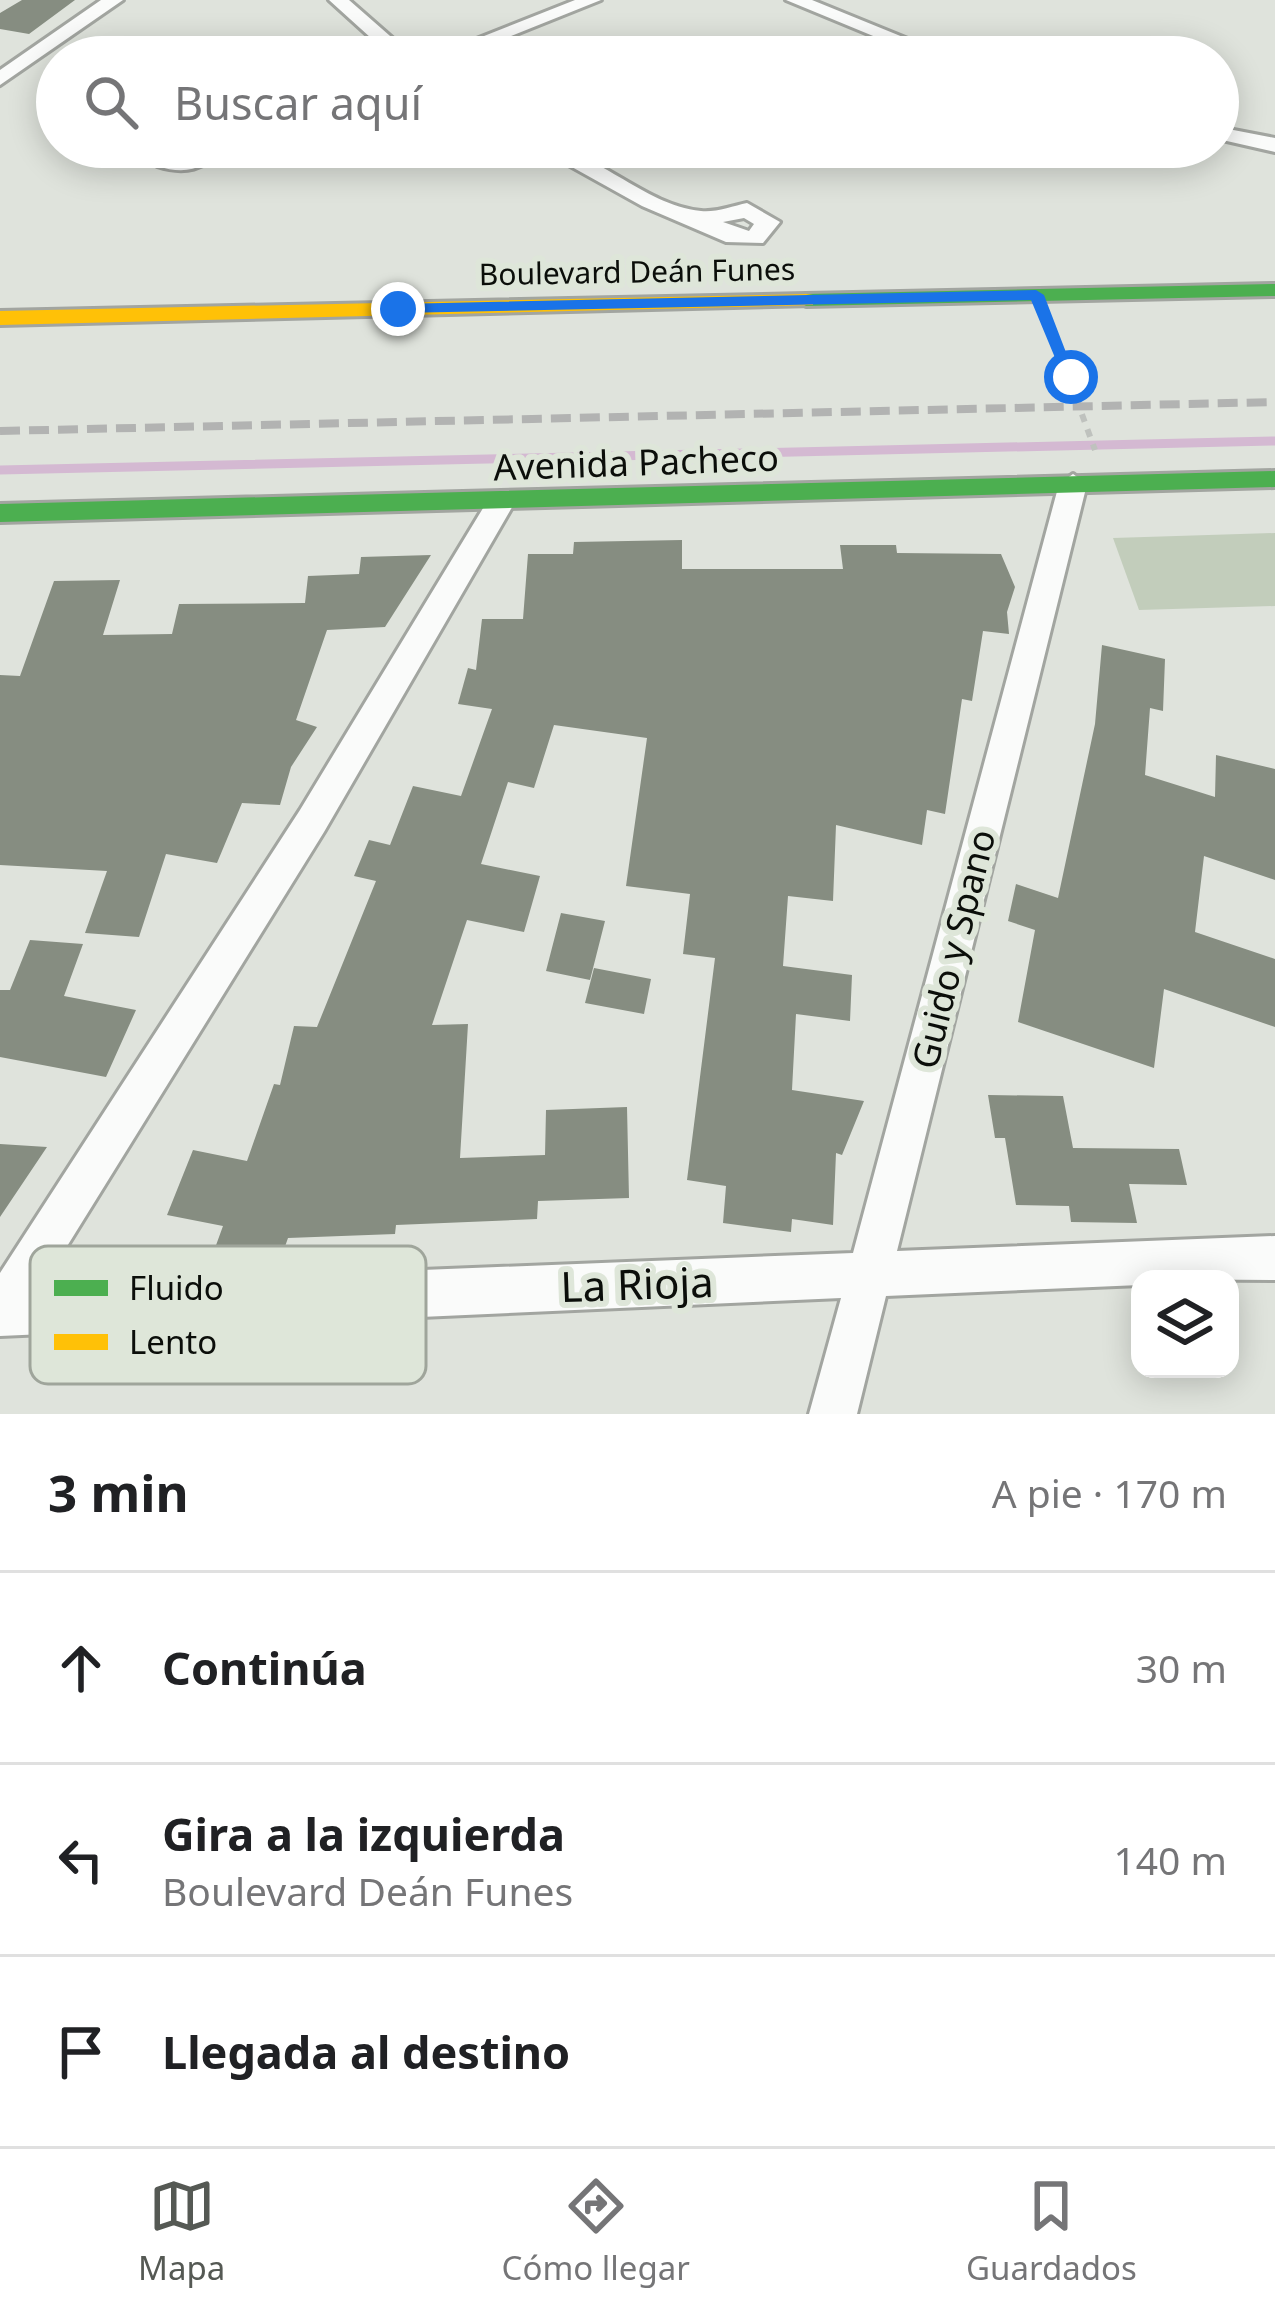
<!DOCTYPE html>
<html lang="es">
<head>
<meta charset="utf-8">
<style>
	:root { --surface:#fff; --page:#f6f6f6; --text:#202124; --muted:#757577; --line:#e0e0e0; --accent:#555954 }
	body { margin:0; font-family:"Noto Sans",sans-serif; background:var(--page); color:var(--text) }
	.controls { position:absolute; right:36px; bottom:36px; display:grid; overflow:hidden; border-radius:24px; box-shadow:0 6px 30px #0003 }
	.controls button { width:108px; height:108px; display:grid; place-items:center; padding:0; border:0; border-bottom:3px solid var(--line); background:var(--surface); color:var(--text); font:60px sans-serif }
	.stop { position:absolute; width:36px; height:36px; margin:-27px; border:9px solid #1a73e8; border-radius:50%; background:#fff }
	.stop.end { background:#1a73e8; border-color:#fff; box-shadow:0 3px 12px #0008 }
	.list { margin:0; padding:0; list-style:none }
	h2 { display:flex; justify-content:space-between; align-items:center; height:156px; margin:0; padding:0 48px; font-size:51px }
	h2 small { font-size:39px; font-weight:400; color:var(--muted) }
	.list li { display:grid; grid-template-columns:78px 1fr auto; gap:36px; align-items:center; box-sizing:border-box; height:192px; padding:0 48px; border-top:3px solid var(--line) }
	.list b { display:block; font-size:45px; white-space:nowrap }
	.list p { margin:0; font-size:39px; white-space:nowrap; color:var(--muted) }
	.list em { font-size:39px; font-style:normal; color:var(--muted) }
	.icon { flex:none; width:66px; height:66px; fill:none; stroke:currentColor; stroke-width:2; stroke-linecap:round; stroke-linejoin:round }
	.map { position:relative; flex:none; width:1275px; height:1414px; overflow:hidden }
	.search { position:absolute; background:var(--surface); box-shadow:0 6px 30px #0003; left:36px; right:36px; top:36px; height:132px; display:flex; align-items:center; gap:30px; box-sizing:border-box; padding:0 42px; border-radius:66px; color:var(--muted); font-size:45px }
	.sheet { height:732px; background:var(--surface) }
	nav { display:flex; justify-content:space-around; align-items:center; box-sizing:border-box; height:168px; border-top:3px solid var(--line); background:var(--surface); font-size:33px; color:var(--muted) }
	nav a { display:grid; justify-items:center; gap:6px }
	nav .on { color:var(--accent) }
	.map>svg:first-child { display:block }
</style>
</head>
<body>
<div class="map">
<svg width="1275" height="1414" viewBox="0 0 1275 1414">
	<rect width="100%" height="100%" fill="#dfe3dc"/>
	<path fill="#c2cdbb" d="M1275,533V606L1139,610L1113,538Z"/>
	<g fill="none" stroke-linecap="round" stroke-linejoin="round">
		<path stroke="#d4b9d2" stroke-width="9" d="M0,470L1275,441"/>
	</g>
	<path fill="#868d81" d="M22,0H75L29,34L0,29V13Z
		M682,540V569H843L840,545H896L897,553L1001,554L1015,587L1007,612L1009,634L983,631L972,701L962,699L945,814L927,810L922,845L836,825L833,901L788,896L783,966L852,975L850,1021L796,1014L792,1090L864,1101L842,1155L836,1153L833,1225L792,1219L791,1232L723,1223L726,1186L687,1180L715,958L683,954L690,894L626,886L647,738L554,725L534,788L508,782L481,864L540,876L524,932L467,920L432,1025L468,1024L460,1158L545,1155L546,1110L627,1107L629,1198L538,1201L537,1219L396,1225L395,1234L288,1238L281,1258L211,1259L223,1226L167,1215L193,1150L247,1161L274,1084L280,1085L294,1026L317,1027L376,881L354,876L369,840L390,845L413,786L461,796L492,709L458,704L468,668L476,670L482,619H523L528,554H573L574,542Z
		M431,555L385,627L327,630L296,720L317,727L291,767L280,805L242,803L217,863L166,854L139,937L85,933L107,871L0,865V675L20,676L54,581L120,580L103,635L172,634L179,604L305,603L308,576L359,574L361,557Z
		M1102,645L1165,659L1163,711L1150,708L1145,775L1215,797L1216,755L1275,769V880L1204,856L1195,932L1275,959V1027L1164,989L1154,1068L1018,1022L1035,930L1008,921L1016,884L1058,898L1095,724Z
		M561,913L605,921L590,980L546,971Z
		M30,940L83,944L64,996L136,1010L106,1077L0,1057V990H10Z
		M594,968L651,979L644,1014L585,1003Z
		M988,1095L1063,1096L1073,1148L1179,1149L1187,1185L1129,1184L1137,1223L1071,1222L1069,1206L1016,1205L1005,1138H995Z
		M0,1144L47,1147L0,1217Z"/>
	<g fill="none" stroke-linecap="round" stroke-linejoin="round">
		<g stroke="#a2a5a0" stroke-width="6">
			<path id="street" d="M101,0H123L0,85V70Z
				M329,0H349L414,57H392Z
				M575,0H601L459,57H431Z
				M786,0H812L952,57H924Z
				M1218,127L1275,138V152L1218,139Z
				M158,147H180L179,158L200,147H224C205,170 185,175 157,166Z
				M536,147C597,147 641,205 701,211C714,213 733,206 747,203L780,222L763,243L726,242L642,206ZM744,218L754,224L749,231L723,222Z
				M1073,474L1087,484L897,1251L1275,1236V1280L1140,1279V1285L886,1296L857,1414H809L841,1298L0,1336V1273L300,810L491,495H511L515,502L511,509L324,832L43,1285L853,1253L1059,484Z"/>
		</g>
		<g stroke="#a2a5a0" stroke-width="6">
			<path id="fast" d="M1275,284V296L806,306L796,300L806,294Z
				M1275,471V487L0,522V504Z"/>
		</g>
		<g stroke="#a2a5a0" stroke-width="6">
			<path id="slow" d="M806,294L813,295V305L0,325V311Z"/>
		</g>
		<path stroke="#bfc2be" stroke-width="6" stroke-dasharray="8 8" stroke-linecap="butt" d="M1049,324L1095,450"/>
		<use href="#street" fill="#fafbfa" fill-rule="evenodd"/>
		<use href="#fast" fill="#4caf50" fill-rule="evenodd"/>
		<use href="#slow" fill="#ffc107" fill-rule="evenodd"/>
		<path stroke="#b2b3b2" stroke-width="8" stroke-dasharray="20 9" stroke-linecap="butt" d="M0,431L1275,402"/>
	</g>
	<path fill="#1a73e8" d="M1036,290L1044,295L1077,381L1063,377L1031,300L398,313L390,309L398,304Z"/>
	<g text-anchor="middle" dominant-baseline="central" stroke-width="12" stroke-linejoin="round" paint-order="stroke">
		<g font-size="30" fill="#0b0e0a" stroke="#dee6d9">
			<text transform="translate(637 271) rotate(-1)">Boulevard Deán Funes</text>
		</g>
		<g font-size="36" fill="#0b0e0a" stroke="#dee6d9">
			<text transform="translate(636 462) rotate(-2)">Avenida Pacheco</text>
			<text transform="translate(953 949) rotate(-76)">Guido y Spano</text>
		</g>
		<g font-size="42" fill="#0b0e0a" stroke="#dee6d9">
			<text transform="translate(637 1283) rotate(-2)">La Rioja</text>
		</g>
	</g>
	<rect x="30" y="1246" width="396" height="138" rx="18" fill="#dee6d9" stroke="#9fa59b" stroke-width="3"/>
	<rect x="54" y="1280" width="54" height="16" fill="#4caf50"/>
	<rect x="54" y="1334" width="54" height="16" fill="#ffc107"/>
	<g font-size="33" fill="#0b0e0a">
		<text x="129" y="1300">Fluido</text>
		<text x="129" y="1354">Lento</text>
	</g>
</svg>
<div class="controls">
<button><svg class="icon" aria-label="layers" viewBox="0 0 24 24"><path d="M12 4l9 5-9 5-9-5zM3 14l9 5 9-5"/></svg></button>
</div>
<div class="stop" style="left:1071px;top:377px"></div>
<div class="stop end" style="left:398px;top:309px"></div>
<div class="search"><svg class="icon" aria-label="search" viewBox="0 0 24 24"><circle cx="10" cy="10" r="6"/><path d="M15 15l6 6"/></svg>Buscar aquí</div>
</div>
<section class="sheet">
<h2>3 min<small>A pie · 170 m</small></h2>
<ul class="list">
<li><svg class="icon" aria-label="ahead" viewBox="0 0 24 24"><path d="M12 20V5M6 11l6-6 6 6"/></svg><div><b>Continúa</b></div><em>30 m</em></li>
<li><svg class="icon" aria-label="left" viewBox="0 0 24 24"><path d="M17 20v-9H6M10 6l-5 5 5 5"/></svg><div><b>Gira a la izquierda</b><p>Boulevard Deán Funes</p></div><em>140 m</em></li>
<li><svg class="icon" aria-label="arrive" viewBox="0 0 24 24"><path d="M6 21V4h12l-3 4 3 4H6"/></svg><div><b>Llegada al destino</b></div></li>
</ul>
</section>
<nav>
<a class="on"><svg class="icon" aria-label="map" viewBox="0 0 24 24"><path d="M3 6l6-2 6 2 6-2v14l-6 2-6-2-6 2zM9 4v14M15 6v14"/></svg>Mapa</a>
<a><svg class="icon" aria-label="directions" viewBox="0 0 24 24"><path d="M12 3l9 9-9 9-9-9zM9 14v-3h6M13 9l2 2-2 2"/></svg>Cómo llegar</a>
<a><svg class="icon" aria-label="saved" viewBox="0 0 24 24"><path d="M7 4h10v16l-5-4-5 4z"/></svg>Guardados</a>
</nav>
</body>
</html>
